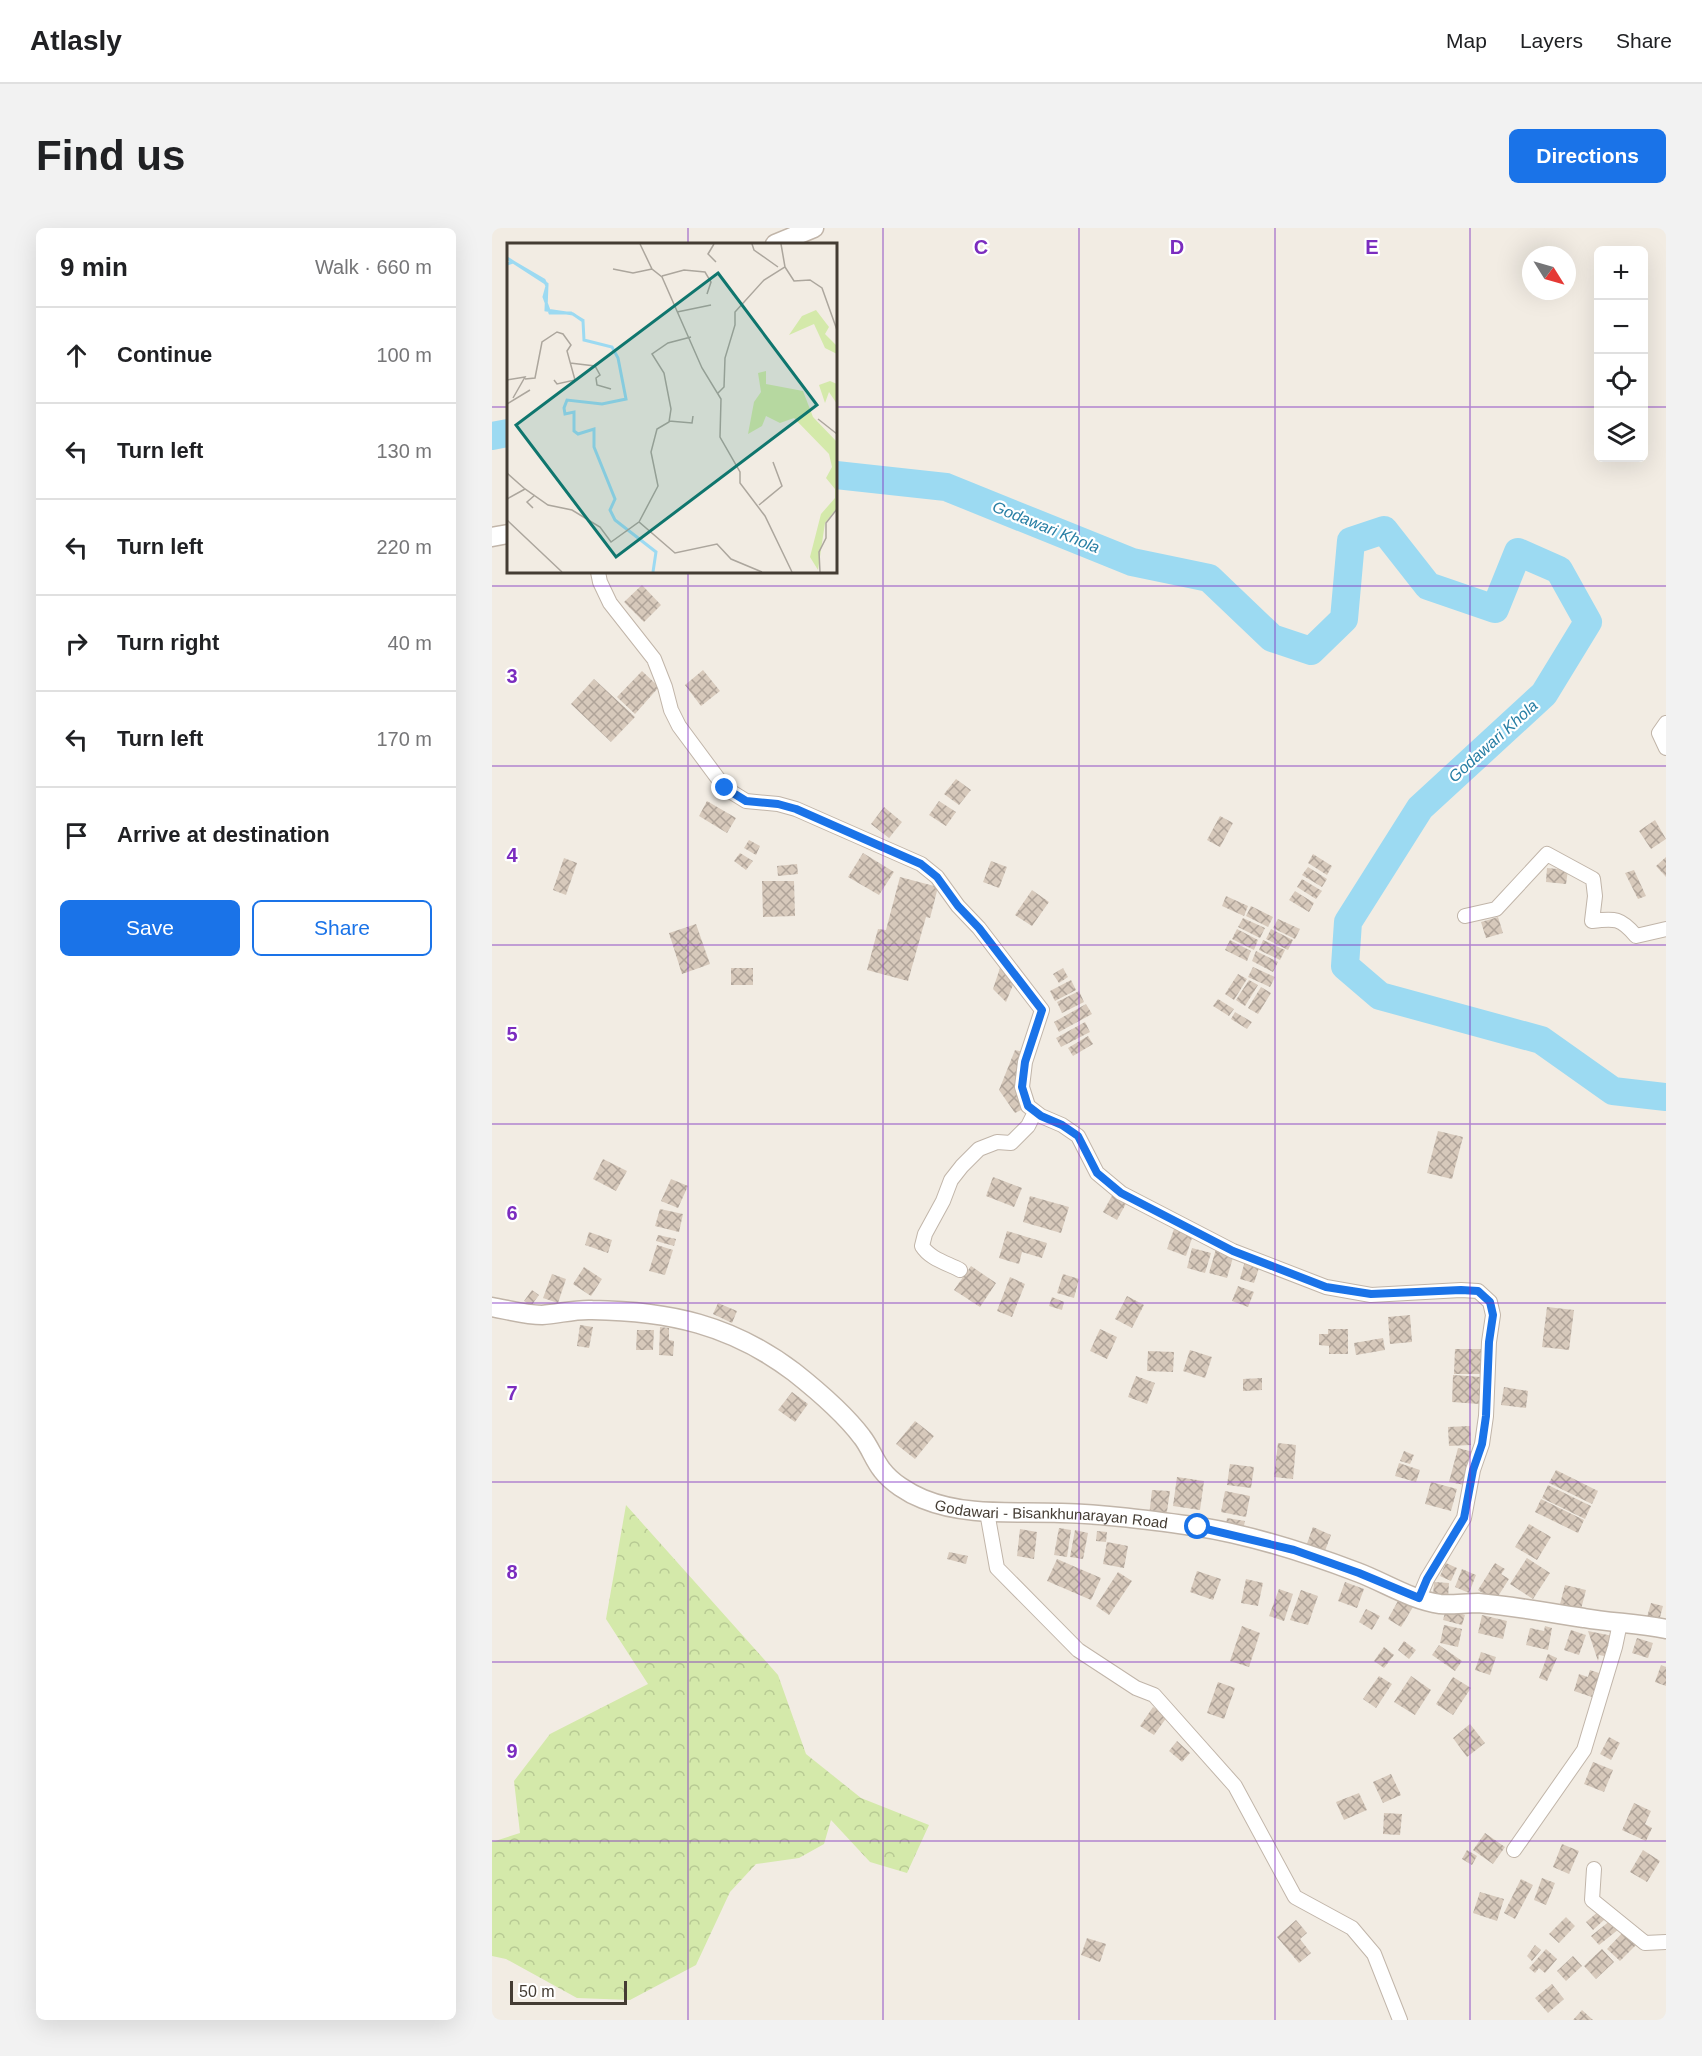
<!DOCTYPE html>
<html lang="en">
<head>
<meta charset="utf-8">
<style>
	:root { --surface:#fff; --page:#f2f2f2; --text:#202124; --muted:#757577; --line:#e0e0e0; --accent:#1a73e8 }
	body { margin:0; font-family:Arial,sans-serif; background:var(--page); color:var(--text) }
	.controls { position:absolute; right:18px; top:18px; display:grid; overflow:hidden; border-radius:9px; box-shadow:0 6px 24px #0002 }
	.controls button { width:54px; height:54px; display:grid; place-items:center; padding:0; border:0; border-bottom:2px solid var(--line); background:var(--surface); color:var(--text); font:30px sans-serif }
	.compass { position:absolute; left:1030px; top:18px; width:54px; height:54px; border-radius:50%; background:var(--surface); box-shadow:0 6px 24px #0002; rotate:127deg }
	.scale { position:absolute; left:18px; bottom:15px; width:117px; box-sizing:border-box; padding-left:6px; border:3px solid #443c33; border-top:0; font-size:16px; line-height:21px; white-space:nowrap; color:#443c33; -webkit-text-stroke:4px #fff; paint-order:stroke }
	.stop { position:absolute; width:18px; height:18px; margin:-14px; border:4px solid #1a73e8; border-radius:50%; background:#fff }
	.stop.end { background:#1a73e8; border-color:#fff; box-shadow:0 2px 6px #0008 }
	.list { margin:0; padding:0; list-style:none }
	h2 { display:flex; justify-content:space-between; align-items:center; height:78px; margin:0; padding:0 24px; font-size:26px }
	h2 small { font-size:20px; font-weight:400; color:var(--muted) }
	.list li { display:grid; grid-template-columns:39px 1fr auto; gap:18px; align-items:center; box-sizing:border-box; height:96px; padding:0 24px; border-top:2px solid var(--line) }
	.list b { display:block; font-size:22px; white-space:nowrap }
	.list em { font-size:20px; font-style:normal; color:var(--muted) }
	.actions { display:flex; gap:12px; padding:18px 24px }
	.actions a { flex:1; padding:14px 0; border:2px solid var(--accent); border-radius:9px; text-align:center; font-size:21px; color:var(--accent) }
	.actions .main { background:var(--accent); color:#fff }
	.icon { flex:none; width:33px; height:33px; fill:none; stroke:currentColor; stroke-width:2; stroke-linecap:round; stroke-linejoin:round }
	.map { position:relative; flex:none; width:1174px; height:1792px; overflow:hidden; border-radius:9px }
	header { display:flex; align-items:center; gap:36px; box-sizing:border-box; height:84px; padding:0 30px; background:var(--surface); border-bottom:2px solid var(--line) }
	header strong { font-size:28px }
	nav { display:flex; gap:33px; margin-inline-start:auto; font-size:21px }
	.intro { display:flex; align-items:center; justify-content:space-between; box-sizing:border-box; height:144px; padding:0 36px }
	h1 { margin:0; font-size:42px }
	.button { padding:15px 27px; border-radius:9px; background:var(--accent); color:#fff; font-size:21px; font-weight:700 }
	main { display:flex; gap:36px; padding:0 36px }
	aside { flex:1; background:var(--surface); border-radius:9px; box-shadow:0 6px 24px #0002 }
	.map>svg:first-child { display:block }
</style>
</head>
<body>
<header>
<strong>Atlasly</strong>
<nav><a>Map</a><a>Layers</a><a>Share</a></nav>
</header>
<div class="intro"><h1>Find us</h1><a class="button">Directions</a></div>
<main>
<aside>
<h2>9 min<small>Walk · 660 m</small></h2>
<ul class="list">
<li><svg class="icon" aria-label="ahead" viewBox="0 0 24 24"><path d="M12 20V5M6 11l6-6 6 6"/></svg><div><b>Continue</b></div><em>100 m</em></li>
<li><svg class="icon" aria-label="left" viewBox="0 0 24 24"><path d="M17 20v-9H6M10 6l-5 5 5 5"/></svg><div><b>Turn left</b></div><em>130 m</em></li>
<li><svg class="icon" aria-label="left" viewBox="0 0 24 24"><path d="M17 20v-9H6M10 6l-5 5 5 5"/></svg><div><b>Turn left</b></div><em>220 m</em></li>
<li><svg class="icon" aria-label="right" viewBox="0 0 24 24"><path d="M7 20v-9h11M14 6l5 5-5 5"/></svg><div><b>Turn right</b></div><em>40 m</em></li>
<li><svg class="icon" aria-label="left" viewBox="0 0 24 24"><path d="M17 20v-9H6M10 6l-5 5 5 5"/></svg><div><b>Turn left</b></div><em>170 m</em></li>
<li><svg class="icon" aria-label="arrive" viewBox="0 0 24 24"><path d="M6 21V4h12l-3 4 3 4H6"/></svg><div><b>Arrive at destination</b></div></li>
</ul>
<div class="actions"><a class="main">Save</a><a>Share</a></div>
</aside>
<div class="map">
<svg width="1174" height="1792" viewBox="0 0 1174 1792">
	<defs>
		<pattern id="forest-crowns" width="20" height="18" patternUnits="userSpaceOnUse" patternTransform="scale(1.5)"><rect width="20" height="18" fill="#d4e9aa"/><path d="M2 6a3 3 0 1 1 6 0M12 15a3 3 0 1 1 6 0" fill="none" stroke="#b7c993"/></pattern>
		<pattern id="building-cross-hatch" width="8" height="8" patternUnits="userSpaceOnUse" patternTransform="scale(1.5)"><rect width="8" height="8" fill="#d7c9bb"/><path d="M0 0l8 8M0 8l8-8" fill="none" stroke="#b0a499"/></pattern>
	</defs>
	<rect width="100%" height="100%" fill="#f2ece3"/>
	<path fill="url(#forest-crowns)" d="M134,1277L286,1447L314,1526L369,1570L437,1597L415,1645L378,1634L339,1592L332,1616L307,1630L264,1636L238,1664L204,1737L138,1772L85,1770L14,1731L0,1728V1614L28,1605L22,1553L58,1506L156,1456L114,1391Z"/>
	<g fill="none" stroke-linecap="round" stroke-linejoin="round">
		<path stroke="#9cdaf2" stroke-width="28" d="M0,208L16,205
			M344,247L454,259L640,334L717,350L780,410L819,423L852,391L859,313L892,302L936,358L1003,381L1026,324L1067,342L1096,394L1052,466L928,580L856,694L853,738L888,768L1049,812L1121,863L1174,869"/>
	</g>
	<path fill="url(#building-cross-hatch)" d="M150,357L169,377L152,394L132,374Z
		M211,442L228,463L209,478L193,457Z
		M150,443L167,459L143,486L125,469Z
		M102,451L143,489L119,514L79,476Z
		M464,551L479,562L467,577L452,566Z
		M215,573L244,590L235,605L207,588Z
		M447,573L464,584L454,598L437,587Z
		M392,579L410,594L397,610L379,596Z
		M728,588L741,595L728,619L715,612Z
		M1163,592L1174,611L1159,621L1147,603Z
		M257,612L268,618L264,627L252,620Z
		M248,625L261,633L254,642L242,633Z
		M371,625L402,644L387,667L356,649Z
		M821,626L840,638L835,647L816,635Z
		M1174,629V649L1164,638Z
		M72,630L85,635L74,667L61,662Z
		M499,633L515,639L507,660L491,654Z
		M305,636L306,646L286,648L285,638Z
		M816,639L835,651L830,659L810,647Z
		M1055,640L1076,642L1074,656L1054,654Z
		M1142,642L1154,668L1146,671L1133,645Z
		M408,649L446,659L438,690L434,689L416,753L375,742L386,701L394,702Z
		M810,651L830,663L824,671L805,659Z
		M270,653H302L303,688L271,689Z
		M540,662L557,674L540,698L523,687Z
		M803,663L822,675L817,684L797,672Z
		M734,668L756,678L752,688L730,678Z
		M759,678L781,689L776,699L754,688Z
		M1006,689L1011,705L994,710L989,694Z
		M751,690L773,700L768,710L746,699Z
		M786,691L808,701L803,711L781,700Z
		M204,696L218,736L190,746L177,705Z
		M745,701L766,712L762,722L740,711Z
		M779,701L801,712L796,722L774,711Z
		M738,712L759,723L755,733L733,722Z
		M771,712L793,722L788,732L767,722Z
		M764,723L786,734L781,744L760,733Z
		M509,737L523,752L514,774L501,761Z
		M761,739L783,749L778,759L756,749Z
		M239,740H261V757H239Z
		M571,740L576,749L567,755L561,746Z
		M746,746L755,751L742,772L733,766Z
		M579,752L584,762L563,773L558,763Z
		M757,752L766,757L753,778L744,772Z
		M769,759L779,765L766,786L756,780Z
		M587,763L592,774L570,785L565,774Z
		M726,771L742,781L737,788L721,778Z
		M594,776L600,786L567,804L562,794Z
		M743,784L760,794L755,801L739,791Z
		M593,794L598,804L569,819L564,810Z
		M596,808L601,816L581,828L576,820Z
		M523,822L532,824L533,880L523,885L507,862Z
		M946,903L971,909L960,951L935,945Z
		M111,931L135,943L124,963L101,951Z
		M501,949L530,960L522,979L494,968Z
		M179,951L196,958L186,980L169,973Z
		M622,964L636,972L625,992L611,984Z
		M538,968L577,979L569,1005L531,994Z
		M168,981L191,986L187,1004L163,998Z
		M682,1001L701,1007L694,1028L675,1021Z
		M515,1003L555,1015L550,1030L530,1024L527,1036L507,1030Z
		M97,1004L120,1012L116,1025L93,1017Z
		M166,1007L184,1011L182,1018L164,1013Z
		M165,1017L181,1022L173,1047L157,1043Z
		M700,1020L719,1025L713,1045L695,1040Z
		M724,1021L742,1026L735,1050L717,1045Z
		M753,1033L768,1037L762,1055L748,1051Z
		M479,1038L504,1055L488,1079L462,1062Z
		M92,1039L110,1051L99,1068L81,1056Z
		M60,1046L74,1051L66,1075L51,1070Z
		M571,1046L587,1051L582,1070L565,1065Z
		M518,1049L533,1056L520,1089L505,1083Z
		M746,1058L762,1064L756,1079L740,1073Z
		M40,1062L47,1067L39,1078L32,1073Z
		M635,1068L652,1077L640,1100L623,1091Z
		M560,1069L572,1074L570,1082L557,1078Z
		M226,1075L245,1083L240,1095L221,1086Z
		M1055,1079L1082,1082L1077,1122L1050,1119Z
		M918,1087L920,1114L898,1116L896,1089Z
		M88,1097L101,1099L97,1120L85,1118Z
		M168,1099L177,1100V1112L182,1113L181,1128L167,1127Z
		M608,1101L625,1109L615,1131L598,1123Z
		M836,1101H856V1126H837V1118L827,1117V1106H836Z
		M145,1102H162L161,1122H144Z
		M891,1110L893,1122L864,1127L862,1115Z
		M963,1121H989V1146H962Z
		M698,1122L720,1129L713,1150L691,1143Z
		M656,1123L682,1124L681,1144L655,1143Z
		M961,1147L989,1149L987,1176L960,1174Z
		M644,1148L663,1155L655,1176L636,1169Z
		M770,1150V1162L751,1163V1151Z
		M1012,1159L1036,1163L1034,1180L1009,1177Z
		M300,1164L316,1176L303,1194L286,1182Z
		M423,1193L442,1208L423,1231L404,1216Z
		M978,1198L979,1217L957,1218L956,1199Z
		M786,1215L804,1217L801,1251L782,1249Z
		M966,1220L981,1224L973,1257L957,1254Z
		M912,1223L922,1227L918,1236L908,1233Z
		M907,1235L928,1242L924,1254L903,1248Z
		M738,1236L762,1239L759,1260L735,1257Z
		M1064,1242L1106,1263L1100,1276L1057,1255Z
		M685,1249L712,1253L708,1282L681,1278Z
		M939,1254L965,1261L959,1283L933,1276Z
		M1056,1257L1099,1278L1093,1291L1050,1270Z
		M660,1262L678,1263L674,1290L657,1288Z
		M733,1263L758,1268L754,1289L729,1284Z
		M1049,1271L1092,1292L1086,1305L1043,1284Z
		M735,1290L753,1293L750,1306L733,1303Z
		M1037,1296L1059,1309L1045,1332L1023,1319Z
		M821,1299L839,1307L831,1328L813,1321Z
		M567,1300L579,1302L575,1329L562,1327Z
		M528,1301L545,1304L542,1331L525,1328Z
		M583,1302L596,1305L591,1331L578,1329Z
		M605,1303L615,1304L614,1314L604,1313Z
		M615,1314L636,1318L632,1340L611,1336Z
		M457,1324L476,1328L474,1336L455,1331Z
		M1035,1330L1058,1345L1041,1371L1018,1356Z
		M565,1331L609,1350L599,1372L555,1353Z
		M954,1335L965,1340L959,1353L948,1348Z
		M1003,1335L1013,1341L1009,1346L1017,1351L1003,1373L986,1362Z
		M970,1341L984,1347L977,1365L963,1359Z
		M705,1343L729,1351L721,1372L698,1364Z
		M626,1344L640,1353L617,1387L604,1378Z
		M754,1351L771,1355L766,1378L749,1375Z
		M853,1354L872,1361L865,1380L846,1373Z
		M942,1354L957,1355L956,1370L941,1369Z
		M1073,1357L1094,1362L1088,1385L1067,1380Z
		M787,1361L801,1366L792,1393L777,1388Z
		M809,1362L826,1368L816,1397L798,1392Z
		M907,1371L921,1379L909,1399L896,1391Z
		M1159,1375L1171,1378L1167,1393L1155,1389Z
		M874,1381L888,1388L880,1402L867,1394Z
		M954,1381L973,1387L970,1397L951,1392Z
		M990,1387L1015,1393L1011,1411L986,1405Z
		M952,1397L970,1401L966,1419L948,1415Z
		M750,1398L768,1405L757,1439L738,1433Z
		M1053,1398L1060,1400L1056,1422L1034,1417L1038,1400L1052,1403Z
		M1079,1402L1094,1407L1087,1427L1072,1422Z
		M1096,1403L1121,1408L1117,1429L1107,1427L1106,1433Z
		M1145,1410L1161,1415L1156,1430L1140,1425Z
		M912,1413L924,1422L917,1431L906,1422Z
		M947,1417L970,1433L963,1443L940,1427Z
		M892,1419L902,1427L892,1440L882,1433Z
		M989,1424L1004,1429L998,1447L983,1442Z
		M1056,1426L1065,1430L1055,1453L1047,1450Z
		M1169,1437L1174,1439V1458L1163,1454Z
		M1098,1442L1113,1447L1107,1465L1101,1463L1100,1469L1082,1463L1087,1446L1096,1449Z
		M887,1448L900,1456L884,1480L871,1471Z
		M919,1448L939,1462L923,1487L902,1474Z
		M961,1449L979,1460L961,1487L944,1476Z
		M726,1454L743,1460L732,1491L715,1485Z
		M661,1479L675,1489L662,1507L648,1498Z
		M978,1496L993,1515L975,1529L961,1510Z
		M1117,1509L1128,1515L1119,1532L1108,1526Z
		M685,1513L698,1525L690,1534L677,1523Z
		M1101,1534L1121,1542L1112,1564L1092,1556Z
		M899,1546L909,1567L891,1575L881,1554Z
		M867,1565L875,1582L852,1592L844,1574Z
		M1142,1575L1159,1583L1153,1596L1160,1600L1154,1613L1130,1602Z
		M892,1585L910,1586L908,1607L891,1606Z
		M993,1605L1013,1619L1001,1636L981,1622Z
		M1070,1616L1087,1623L1077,1646L1061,1639Z
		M975,1622L985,1628L980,1637L970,1631Z
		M1151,1622L1168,1633L1155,1654L1138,1644Z
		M1050,1650L1063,1655L1054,1677L1042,1672Z
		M1029,1651L1041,1657L1023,1691L1012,1685Z
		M988,1664L1012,1671L1005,1693L981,1685Z
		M1107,1683L1113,1691L1101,1702L1094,1694Z
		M1074,1689L1083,1698L1067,1715L1057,1706Z
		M804,1692L815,1705L808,1711L819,1725L807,1735L785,1709Z
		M1119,1692L1127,1701L1107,1717L1099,1708Z
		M1133,1702L1146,1715L1128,1733L1115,1721Z
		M595,1710L614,1716L608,1734L589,1727Z
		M1043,1717L1049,1722L1040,1733L1035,1728Z
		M1054,1721L1065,1731L1053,1745L1047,1740L1043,1745L1037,1740Z
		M1110,1721L1122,1734L1104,1751L1092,1738Z
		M1081,1728L1090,1738L1074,1753L1065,1743Z
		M1060,1756L1072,1771L1056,1785L1043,1770Z
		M1090,1782L1101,1792H1081Z"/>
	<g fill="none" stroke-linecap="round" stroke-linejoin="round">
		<g stroke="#c1b5a9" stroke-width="16">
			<path id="minor" d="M106,344L108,354L118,375L162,431L173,459L179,482L187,498L233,560L254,573L286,576L304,581L429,636L445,649L466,678L487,700L550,782L533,834L530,859L536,878L549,888L570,897L586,908L605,945L629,965L741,1023L834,1059L879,1067L969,1062L986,1063L998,1074L1001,1087L997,1114L994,1188L990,1216L981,1242L972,1290L935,1351L927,1370
				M1174,495L1167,505L1174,520
				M973,688L1004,681L1055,626L1101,651L1103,668L1100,693C1123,690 1129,690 1144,708L1174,701
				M468,1042C455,1035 438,1031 430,1018L433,1006L451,973L459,952L470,938L487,921L505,914L519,915L536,898L543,884
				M495,1284L505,1340L586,1422L644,1460L662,1467L743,1558L803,1669L860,1700L882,1726L908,1792
				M1022,1622L1092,1522L1123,1419L1128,1395
				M1102,1641L1100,1672L1153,1715L1174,1714"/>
		</g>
		<g stroke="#c1b5a9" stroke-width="21">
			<g id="tertiary">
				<path d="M283,16L322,0"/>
				<path d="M0,309L16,306"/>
				<path id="s1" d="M0,1079C16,1082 34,1087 50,1087C67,1086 83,1081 100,1082C177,1083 240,1097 302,1144C326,1163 352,1185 370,1209C378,1219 382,1232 390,1242C399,1254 416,1265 431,1271C475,1289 523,1283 569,1285C613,1286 657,1292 701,1298C757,1306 812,1324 865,1344C892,1354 919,1372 948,1376C960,1377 973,1375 986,1375C1022,1378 1057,1385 1092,1390C1120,1395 1147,1395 1174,1401"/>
			</g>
		</g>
		<use href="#minor" stroke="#fff" stroke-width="14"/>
		<use href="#tertiary" stroke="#fff" stroke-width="18"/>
	</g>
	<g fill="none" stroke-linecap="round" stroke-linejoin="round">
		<path stroke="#1a73e8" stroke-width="8" d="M233,560L254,573L286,576L304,581L429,636L445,649L466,678L487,700L550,782L533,834L530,859L536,878L549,888L570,897L586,908L605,945L629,965L741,1023L834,1059L879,1066L969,1062L986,1063L998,1074L1001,1087L997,1114L994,1188L990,1216L981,1242L972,1290L935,1351L927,1370L867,1345L802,1322L706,1299"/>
	</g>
	<path fill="none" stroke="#7b2cbf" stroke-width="1.5" stroke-opacity="0.55" d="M196,0V16M391,0V1792M587,0V1792M783,0V1792M978,0V1792M0,179H16M344,179H1106M1152,179H1174M196,344V1792M0,358H1174M0,538H1174M0,717H1174M0,896H1174M0,1075H1174M0,1254H1174M0,1434H1174M0,1613H1174"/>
	<g text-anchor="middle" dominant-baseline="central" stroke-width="4.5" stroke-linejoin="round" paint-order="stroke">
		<g font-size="15" fill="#443c33" stroke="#fff">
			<text stroke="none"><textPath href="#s1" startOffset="630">Godawari - Bisankhunarayan Road</textPath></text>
		</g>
		<g font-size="16" font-style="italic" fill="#277ea4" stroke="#fff">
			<text transform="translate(554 299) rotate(22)">Godawari Khola</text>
			<text transform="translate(1001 513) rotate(-42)">Godawari Khola</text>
		</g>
	</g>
	<g transform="translate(15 15)">
		<rect width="330" height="330" fill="#f2ece3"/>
		<path d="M309,67L322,84L318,91L330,103V111L318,105L307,81L282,92L295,73ZM259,128V141L296,148L306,174L330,199V265L318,280L311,327L303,314L314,271L328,255V246L319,235L325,224L322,211L287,175L273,180L259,173L255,183L241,191L247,159L254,149L251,130ZM323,138L330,141V161L322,149L318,160L312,142Z" fill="#d4e9aa"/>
		<path fill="none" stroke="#9cdaf2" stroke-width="3" d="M0,15L40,41L39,67L66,71L76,78L77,97L105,104L111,115L119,156L95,161L60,157L57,165L58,171L67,169V188L71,191L87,186V204L108,256L103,267L108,277L149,309L146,329M0,21L6,19L37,37L40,43L37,54L43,70H64L77,78"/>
		<path fill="none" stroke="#aca69d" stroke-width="1.5" d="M133,1L145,26L155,34L195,125L214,156L213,194L233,229V240L258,273L285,329M207,1L201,11L209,19M245,1L247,7L271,24M278,24L287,38L303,37L315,45L330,87M106,26L126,30L145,26M155,33L177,27L198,29L204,39L200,51M170,69L204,62M63,120L88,123L93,132L89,135L90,142L104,146M18,136L28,135L35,99L50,89L56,91L64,102L60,108L68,137L50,141L47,137M0,137L18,134L6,155M211,150L217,144L218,115L228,82V69L257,37L278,24L274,1M0,161L23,147M311,176L330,191M162,178L185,180L186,173M0,230L18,246M0,256L18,246L41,262L65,267L93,284L104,299L132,279L168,310L210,301L224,316L255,329M252,262L275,243L266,219M26,265L20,259L28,252M0,277L55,329M132,279L151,243L144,209L150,186L162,179L164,166L157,130L145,111L161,100L184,94M313,329L312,309L319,295V280L330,266"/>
		<path fill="#0f766e" fill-opacity="0.15" stroke="#0f766e" stroke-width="3" d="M211,30L310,162L109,314L9,182Z"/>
		<rect width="330" height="330" fill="none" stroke="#443c33" stroke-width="3"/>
	</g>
	<g font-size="20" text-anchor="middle" font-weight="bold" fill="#7b2cbf" stroke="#fff" stroke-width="4.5" stroke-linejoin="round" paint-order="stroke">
		<text x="489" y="26">C</text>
		<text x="685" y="26">D</text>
		<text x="880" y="26">E</text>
		<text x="20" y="455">3</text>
		<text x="20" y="634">4</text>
		<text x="20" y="813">5</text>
		<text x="20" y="992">6</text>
		<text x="20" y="1172">7</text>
		<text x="20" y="1351">8</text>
		<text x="20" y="1530">9</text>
	</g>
</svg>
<div class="controls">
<button>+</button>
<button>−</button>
<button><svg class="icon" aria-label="locate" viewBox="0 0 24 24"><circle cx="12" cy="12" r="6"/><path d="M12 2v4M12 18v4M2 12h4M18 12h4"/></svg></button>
<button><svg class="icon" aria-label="layers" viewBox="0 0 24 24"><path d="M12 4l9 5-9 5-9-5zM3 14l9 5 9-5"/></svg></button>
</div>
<svg class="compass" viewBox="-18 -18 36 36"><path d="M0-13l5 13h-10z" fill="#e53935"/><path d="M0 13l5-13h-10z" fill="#757577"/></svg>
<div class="scale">50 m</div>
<div class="stop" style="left:706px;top:1299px"></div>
<div class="stop end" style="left:233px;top:560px"></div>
</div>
</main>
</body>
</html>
